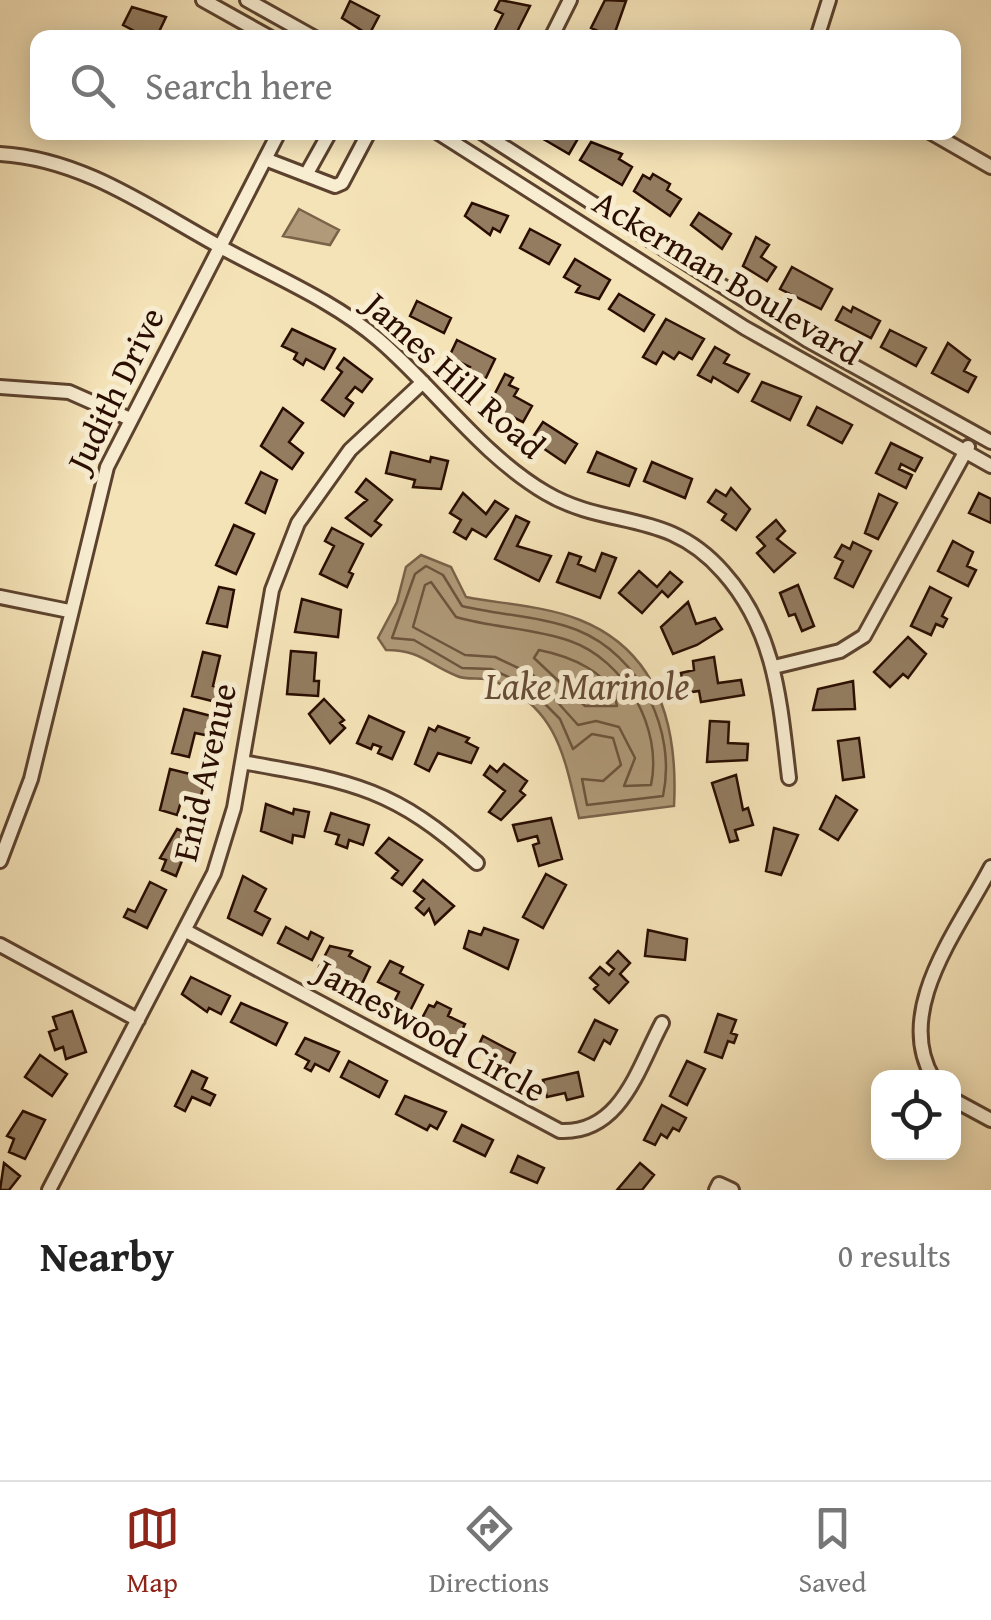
<!DOCTYPE html>
<html lang="en">
<head>
<meta charset="utf-8">
<style>
	:root { --surface:#fff; --page:#f6f6f6; --text:#222; --muted:#767676; --line:#e0e0e0; --accent:#8f2418 }
	body { margin:0; font-family:"Gentium Book Plus",serif; background:var(--page); color:var(--text) }
	.controls { position:absolute; right:30px; bottom:30px; display:grid; overflow:hidden; border-radius:20px; box-shadow:0 5px 25px #0003 }
	.controls button { width:90px; height:90px; display:grid; place-items:center; padding:0; border:0; border-bottom:2px solid var(--line); background:var(--surface); color:var(--text); font:50px sans-serif }
	.list { margin:0; padding:0; list-style:none }
	h2 { display:flex; justify-content:space-between; align-items:center; height:130px; margin:0; padding:0 40px; font-size:42px }
	h2 small { font-size:32px; font-weight:400; color:var(--muted) }
	.icon { flex:none; width:55px; height:55px; fill:none; stroke:currentColor; stroke-width:2; stroke-linecap:round; stroke-linejoin:round }
	.map { position:relative; flex:none; width:991px; height:1190px; overflow:hidden }
	.search { position:absolute; background:var(--surface); box-shadow:0 5px 25px #0003; left:30px; right:30px; top:30px; height:110px; display:flex; align-items:center; gap:25px; box-sizing:border-box; padding:0 35px; border-radius:20px; color:var(--muted); font-size:38px }
	.sheet { height:290px; background:var(--surface) }
	nav { display:flex; justify-content:space-around; align-items:center; box-sizing:border-box; height:140px; border-top:2px solid var(--line); background:var(--surface); font-size:28px; color:var(--muted) }
	nav a { display:grid; justify-items:center; gap:5px }
	nav .on { color:var(--accent) }
	.map>svg:first-child { display:block }
</style>
</head>
<body>
<div class="map">
<svg width="991" height="1190" viewBox="0 0 991 1190">
	<rect width="100%" height="100%" fill="#f5e3b8"/>
	<filter id="stains"><feTurbulence type="fractalNoise" baseFrequency=".002" numOctaves="4"/><feColorMatrix values="0 0 0 0 .2 0 0 0 0 .09 0 0 0 0 .02 0 0 0 .5 -.17"/></filter>
	<radialGradient id="worn" r=".72"><stop offset=".6" stop-color="#630" stop-opacity="0"/><stop offset="1" stop-color="#630" stop-opacity=".3"/></radialGradient>
	<path fill="#b09a79" stroke="#7a6249" stroke-width="2.5" d="M299,209L339,230L330,245L283,236Z
		M421,555L451,567L466,597C502,604 546,606 580,620C660,652 678,729 674,806L579,818C564,756 558,708 494,681C482,676 468,681 457,676C427,664 421,650 386,650L378,638L397,602L406,567Z"/>
	<g fill="none" stroke-linecap="round" stroke-linejoin="round">
		<path stroke="#6c543c" stroke-width="2.5" d="M426,566L443,575L462,606C498,615 541,616 577,630C640,655 677,731 663,796L587,805L582,779L603,781L621,765L613,738L592,734L573,749L560,719L526,685L491,669L462,668L414,640L392,638L415,574Z
			M431,582L456,617C493,628 534,628 570,641C625,660 663,729 651,785L624,786L635,758L619,727L596,721L578,725L533,675L495,657L465,655L413,627L425,585Z
			M539,650C569,656 612,672 617,706H585L534,658Z"/>
	</g>
	<path fill="#937c60" stroke="#290d00" stroke-width="2.5" d="M500,0L530,6L514,38L495,30L503,14L495,10Z
		M605,0L626,1L613,38L591,28Z
		M350,1L379,16L369,35L342,18Z
		M132,7L166,17L156,38H138L140,34L123,25Z
		M576,132L580,135L569,154L533,133Z
		M591,142L622,154L619,159L632,167L622,185L580,160Z
		M653,174L670,184L667,190L681,199L670,216L634,191L643,175L650,179Z
		M472,203L508,216L500,232L493,228L490,235L465,216Z
		M699,213L731,234L722,249L691,225Z
		M530,229L560,245L549,264L520,248Z
		M756,237L769,245L761,257L776,267L767,281L743,266Z
		M575,259L610,280L599,299L576,292L580,286L564,277Z
		M792,267L832,289L821,309L780,289Z
		M619,294L654,315L644,331L609,309Z
		M417,301L451,318L444,333L410,316Z
		M843,307L851,312L853,307L880,321L871,338L836,320Z
		M666,319L704,339L692,359L679,352L674,359L663,352L656,364L643,357Z
		M292,329L335,349L324,369L306,359L303,365L294,359L297,353L282,346Z
		M890,330L926,348L916,366L881,347Z
		M457,340L495,359L480,390L463,382L470,367L449,357Z
		M948,343L970,360L964,371L976,377L968,392L932,373Z
		M715,347L729,355L724,363L749,374L738,392L713,377L711,382L698,375Z
		M344,358L372,379L362,392L355,387L346,398L353,403L344,416L322,400L342,372L337,368Z
		M505,374L513,378L509,385L518,389L514,396L532,406L523,422L489,405Z
		M762,382L801,397L790,420L752,401Z
		M817,407L852,425L842,443L808,425Z
		M283,408L303,423L289,442L303,453L292,469L261,446Z
		M543,422L577,444L565,463L531,440Z
		M891,443L922,458L915,471L901,464L899,469L912,475L906,488L876,473Z
		M391,452L430,462L431,457L448,461L441,489L413,487L415,480L386,473Z
		M597,452L636,469L629,486L588,472Z
		M652,462L692,479L685,498L644,481Z
		M261,472L277,480L265,513L246,503Z
		M366,479L392,500L375,521L381,525L371,536L346,518L367,500L356,492Z
		M731,488L750,509L736,530L722,520L726,514L708,502L716,490L726,496Z
		M463,493L486,514L495,501L508,509L486,537L472,529L466,539L454,532L461,520L450,513Z
		M979,493L991,499V523L969,513Z
		M879,494L897,503L878,539L865,533Z
		M516,516L529,522L517,546L551,556L539,581L495,559Z
		M776,520L785,531L777,539L795,553L774,572L757,553L765,546L757,537Z
		M234,525L254,534L236,574L216,565Z
		M332,528L363,544L349,572L353,574L347,587L320,574L334,546L325,541Z
		M953,541L973,552L967,566L976,570L968,586L938,571Z
		M853,542L871,551L853,587L835,578L843,561L835,557L842,545L850,549Z
		M569,553L581,557L578,564L595,571L602,553L616,558L600,598L557,582Z
		M639,571L657,587L670,572L682,582L668,597L662,591L642,613L619,593Z
		M798,585L814,626L802,631L795,614L789,616L780,593Z
		M219,587L234,590L227,627L207,623Z
		M930,587L951,598L942,616L947,619L943,627L936,624L931,635L911,626Z
		M302,599L341,610L338,637L295,632Z
		M688,602L696,624L715,618L722,629L697,645L673,654L661,627Z
		M908,637L926,654L908,678L903,674L890,687L874,672Z
		M291,651L316,653L314,681H319L318,696L287,694Z
		M203,652L220,656L213,686L220,688L216,702L192,696Z
		M714,657L718,683L741,680L744,695L701,702L699,691L685,693L681,673L694,670L693,661Z
		M853,681L855,709L813,710L818,689Z
		M324,699L344,720L340,723L345,728L330,743L309,714Z
		M184,709L215,717L210,736L195,733L189,757L172,753Z
		M369,716L404,732L392,759L378,753L381,747L373,744L371,749L357,743Z
		M710,721L729,722L728,743L748,744L747,760L707,762Z
		M438,726L469,738L466,742L478,748L471,763L438,753L429,771L415,764L429,728L435,731Z
		M859,738L864,777L843,780L838,741Z
		M504,764L527,781L520,791L525,795L501,820L489,812L505,791L484,775L490,766L497,772Z
		M170,769L206,778L200,799L183,795L177,815L160,810Z
		M736,775L743,810L748,808L753,825L735,830L738,840L730,842L712,783Z
		M836,796L857,810L838,840L820,829Z
		M266,804L293,814L294,809L309,812L304,837L293,835L292,843L261,831Z
		M331,813L369,825L363,845L349,840L347,848L336,844L339,835L325,831Z
		M551,818L562,859L539,866L533,845L539,843L537,836L518,841L513,825Z
		M774,828L798,835L781,875L766,871Z
		M177,829L192,835L176,876L162,870L166,860L160,858Z
		M389,838L422,860L402,885L392,878L398,871L376,853Z
		M546,874L566,885L543,928L523,917Z
		M243,876L266,889L255,911L270,919L262,935L228,918Z
		M423,880L454,906L435,924L429,909L424,915L416,908L424,899L414,891Z
		M150,882L166,890L147,928L124,917L128,909L135,912Z
		M286,927L308,939L311,932L323,938L312,960L278,943Z
		M484,928L518,940L508,969L464,948L469,931L481,935Z
		M648,930L687,939L685,960L645,956Z
		M330,946L352,951L349,956L370,967L360,988L319,967Z
		M618,951L630,963L620,974L628,982L609,1003L594,989L598,985L590,978L600,967L609,975L614,969L607,963Z
		M390,961L403,967L400,973L423,985L408,1015L392,1006L399,992L378,982Z
		M191,977L230,996L221,1014L209,1008L207,1012L182,994Z
		M437,1002L451,1009L448,1016L465,1024L457,1040L420,1022L429,1005L434,1007Z
		M241,1003L287,1023L276,1045L231,1022Z
		M72,1011L86,1052L66,1059L63,1047L55,1050L49,1032L57,1029L53,1017Z
		M718,1014L736,1020L731,1033L737,1035L734,1043L728,1041L722,1058L705,1052Z
		M595,1020L617,1030L610,1044L604,1040L594,1060L579,1052Z
		M483,1036L515,1053L508,1067L476,1051Z
		M305,1038L339,1052L329,1071L315,1064L311,1071L305,1068L309,1061L296,1054Z
		M40,1055L67,1074L52,1096L25,1077Z
		M349,1061L387,1081L379,1097L341,1077Z
		M687,1061L705,1069L687,1105L670,1096Z
		M192,1071L207,1078L202,1089L215,1095L210,1105L192,1097L185,1111L175,1106Z
		M578,1072L583,1096L567,1100L565,1093L547,1097L543,1080Z
		M405,1096L446,1112L437,1129L430,1125L427,1130L396,1114Z
		M662,1105L686,1118L679,1131L673,1128L667,1138L661,1134L655,1145L644,1140Z
		M23,1111L45,1120L25,1159L9,1152L14,1139L7,1136Z
		M462,1125L493,1140L485,1156L454,1141Z
		M518,1156L544,1168L537,1183L511,1172Z
		M4,1163L20,1176L9,1190H0Z
		M640,1163L654,1175L642,1190H617Z"/>
	<g fill="none" stroke-linecap="round" stroke-linejoin="round">
		<g stroke="#5c422e" stroke-width="18">
			<path id="minor" d="M203,0L271,38
				M247,0L315,38
				M551,38L570,0
				M817,38L829,0
				M437,132L745,328L991,466
				M481,132L807,340L991,442
				M930,132L991,167
				M0,154C86,159 155,212 228,251C278,278 335,302 379,340C436,389 480,454 546,493C609,530 667,508 723,572C776,631 780,703 789,778
				M265,159L335,186L342,183L369,132
				M306,175L330,132
				M0,387L69,392L130,419
				M0,597L69,611
				M774,667L840,651L864,636L968,447
				M242,762C349,781 394,787 477,863
				M0,861L31,779L107,467L279,132
				M186,931L560,1131C621,1134 638,1068 662,1023
				M0,945L138,1020
				M933,1078C893,1010 959,929 991,867
				M954,1100L991,1120
				M49,1190L214,873L234,808L272,590L298,523L350,450L423,382
				M716,1190L719,1184L732,1190"/>
		</g>
		<use href="#minor" stroke="#f8edd1" stroke-width="12"/>
	</g>
	<g text-anchor="middle" dominant-baseline="central" stroke-width="10" stroke-linejoin="round" paint-order="stroke">
		<g font-size="35" fill="#290d00" stroke="#f8edd1">
			<text transform="translate(728 277) rotate(31)">Ackerman Boulevard</text>
			<text transform="translate(455 375) rotate(42)">James Hill Road</text>
			<text transform="translate(115 389) rotate(-64)">Judith Drive</text>
			<text transform="translate(204 772) rotate(-77)">Enid Avenue</text>
			<text transform="translate(431 1030) rotate(29)">Jameswood Circle</text>
		</g>
		<g font-size="38" font-style="italic" fill="#664c36" stroke="#f8edd1">
			<text x="587" y="685">Lake Marinole</text>
		</g>
	</g>
	<rect width="100%" height="100%" filter="url(#stains)"/>
	<rect width="100%" height="100%" fill="url(#worn)"/>
</svg>
<div class="controls">
<button><svg class="icon" aria-label="locate" viewBox="0 0 24 24"><circle cx="12" cy="12" r="6"/><path d="M12 2v4M12 18v4M2 12h4M18 12h4"/></svg></button>
</div>
<div class="search"><svg class="icon" aria-label="search" viewBox="0 0 24 24"><circle cx="10" cy="10" r="6"/><path d="M15 15l6 6"/></svg>Search here</div>
</div>
<section class="sheet">
<h2>Nearby<small>0 results</small></h2>
<ul class="list">
</ul>
</section>
<nav>
<a class="on"><svg class="icon" aria-label="map" viewBox="0 0 24 24"><path d="M3 6l6-2 6 2 6-2v14l-6 2-6-2-6 2zM9 4v14M15 6v14"/></svg>Map</a>
<a><svg class="icon" aria-label="directions" viewBox="0 0 24 24"><path d="M12 3l9 9-9 9-9-9zM9 14v-3h6M13 9l2 2-2 2"/></svg>Directions</a>
<a><svg class="icon" aria-label="saved" viewBox="0 0 24 24"><path d="M7 4h10v16l-5-4-5 4z"/></svg>Saved</a>
</nav>
</body>
</html>
